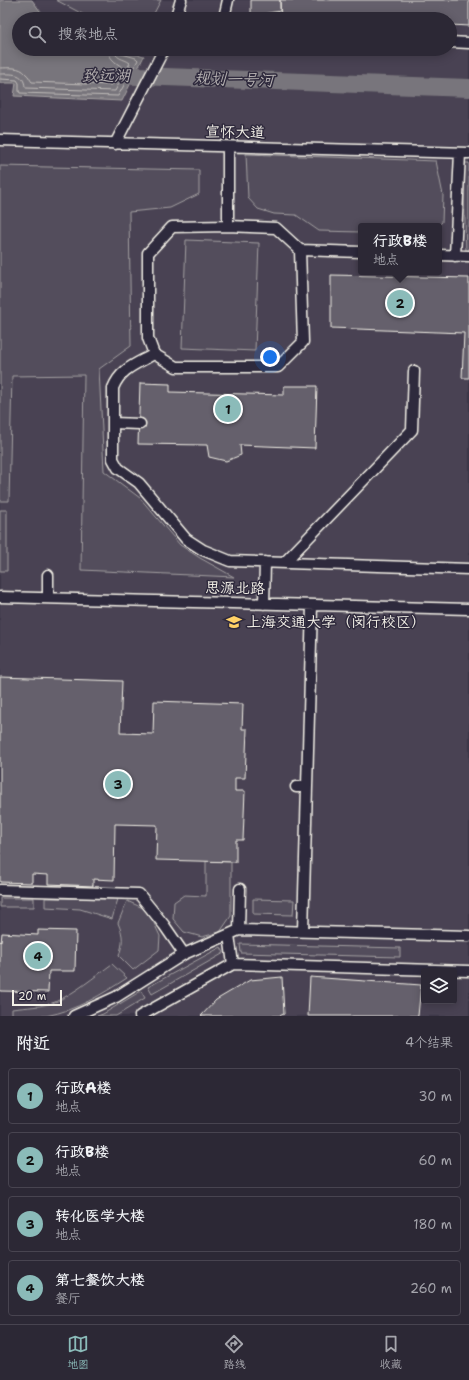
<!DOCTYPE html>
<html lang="zh">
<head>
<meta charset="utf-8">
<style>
	:root { --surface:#2c2835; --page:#34303d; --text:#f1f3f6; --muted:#a6a6ad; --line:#484450; --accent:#8bbbb9 }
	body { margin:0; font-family:"Shantell Sans","LXGW WenKai TC",sans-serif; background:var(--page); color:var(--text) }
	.controls { position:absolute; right:12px; bottom:12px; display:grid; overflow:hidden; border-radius:4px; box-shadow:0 2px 10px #0003 }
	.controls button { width:36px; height:36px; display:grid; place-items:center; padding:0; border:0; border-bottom:1px solid var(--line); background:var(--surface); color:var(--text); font:20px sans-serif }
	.scale { position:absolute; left:12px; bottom:10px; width:50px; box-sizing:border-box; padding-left:4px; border:2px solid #f4f1e8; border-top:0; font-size:11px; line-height:14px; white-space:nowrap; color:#f4f1e8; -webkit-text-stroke:3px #2f2a3d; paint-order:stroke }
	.you { position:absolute; left:270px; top:357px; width:14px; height:14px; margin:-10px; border:3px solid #fff; border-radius:50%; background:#1a73e8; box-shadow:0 0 0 6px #1a73e833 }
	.badge { display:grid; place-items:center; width:26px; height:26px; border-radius:50%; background:var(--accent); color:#111; font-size:13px; font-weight:700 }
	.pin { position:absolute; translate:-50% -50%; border:2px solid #fff; box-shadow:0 1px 4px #0006 }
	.popup { position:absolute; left:358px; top:223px; width:84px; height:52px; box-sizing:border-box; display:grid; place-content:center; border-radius:4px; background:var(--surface); filter:drop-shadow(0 1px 3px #0005); font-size:13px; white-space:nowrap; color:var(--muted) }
	.popup b { font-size:15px; color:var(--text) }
	.popup::after { content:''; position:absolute; left:50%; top:100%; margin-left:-8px; border:8px solid transparent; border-top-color:var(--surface) }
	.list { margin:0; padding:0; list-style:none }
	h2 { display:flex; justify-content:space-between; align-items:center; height:52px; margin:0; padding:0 16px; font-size:17px }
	h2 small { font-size:13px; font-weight:400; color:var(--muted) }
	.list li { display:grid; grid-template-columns:26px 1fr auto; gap:12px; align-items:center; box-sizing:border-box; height:56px; margin:0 8px 8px; padding:0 8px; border:1px solid var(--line); border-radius:4px }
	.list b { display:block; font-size:15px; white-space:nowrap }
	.list p { margin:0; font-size:13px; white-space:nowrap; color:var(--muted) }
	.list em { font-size:13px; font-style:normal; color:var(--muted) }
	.icon { flex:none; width:22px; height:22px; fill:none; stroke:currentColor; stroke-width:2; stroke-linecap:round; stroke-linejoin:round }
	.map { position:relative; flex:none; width:469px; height:1016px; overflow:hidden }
	.search { position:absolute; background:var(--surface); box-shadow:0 2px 10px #0003; left:12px; right:12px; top:12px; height:44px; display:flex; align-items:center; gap:10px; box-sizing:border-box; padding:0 14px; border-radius:22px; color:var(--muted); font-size:15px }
	.sheet { height:308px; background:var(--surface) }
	nav { display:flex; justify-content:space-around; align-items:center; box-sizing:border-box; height:56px; border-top:1px solid var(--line); background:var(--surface); font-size:11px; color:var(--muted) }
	nav a { display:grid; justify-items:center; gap:2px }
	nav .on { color:var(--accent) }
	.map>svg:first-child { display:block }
</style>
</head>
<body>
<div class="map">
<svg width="469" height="1016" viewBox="0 0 469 1016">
	<rect width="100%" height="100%" fill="#3b3647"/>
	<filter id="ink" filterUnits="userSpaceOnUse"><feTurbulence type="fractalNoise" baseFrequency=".025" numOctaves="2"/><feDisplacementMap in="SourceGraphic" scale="8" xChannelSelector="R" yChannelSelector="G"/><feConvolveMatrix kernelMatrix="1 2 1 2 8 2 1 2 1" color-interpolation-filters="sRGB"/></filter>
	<g filter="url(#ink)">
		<path fill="#484352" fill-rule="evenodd" d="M0,0H469V1016H0ZM19,19H450V49H19ZM361,226H439V272H361ZM424,971H454V1001H424Z"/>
		<path fill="#534e5c" stroke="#a4a0a2" d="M56,0H161L151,19H92Z
			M246,154L436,161L443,195L442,222L438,226H361V232L319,231L296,215L274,214L258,209L248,198Z
			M463,163H469V252H466Z
			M0,166L199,170V194L170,208L129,212L131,346L99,369L104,471L140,498L180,545L200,558L234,577L81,570L84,375L12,376L9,501H0Z
			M186,240L259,243L255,351L182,348Z
			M0,510H7V571H0Z
			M206,861L231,862V916L220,932L202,937L184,932L173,919L174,902L184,895L206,896Z
			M0,898H34V907H0Z
			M45,898L118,899L112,919L80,909L45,907Z
			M253,899L294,900L293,915L253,914Z
			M127,901L143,908L153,921L160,936L159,950L133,970L119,956C123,942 124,937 118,923Z
			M240,944L400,948V957L241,953Z
			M221,947L224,953L152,994L148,987Z
			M112,964L127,978C101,995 77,1010 46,1016C35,1016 23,1016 12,1016V1009C26,1007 42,1007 55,1002C75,993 94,977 112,964Z
			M141,991L145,998L116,1016H97L103,1014Z"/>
		<path fill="#78747b" stroke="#aaa6a7" d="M0,0H32L40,11L52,19H19V49H116L144,56L122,101L14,96L16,83H0Z"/>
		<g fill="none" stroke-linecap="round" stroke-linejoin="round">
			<path stroke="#c2bfbc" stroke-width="1" d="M0,68C9,68 20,66 26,74C29,76 30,80 32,82L112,85L122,67C115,62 109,59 108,49
				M0,74C11,74 24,72 25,87L26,88L115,91L130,63C124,58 115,60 114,49
				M0,79L17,80L19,83V91L20,93L118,96L138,60L136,58L122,54L119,49"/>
			<path stroke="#78747b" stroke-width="18" d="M110,75L469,88"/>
		</g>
		<path fill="#65616c" stroke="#f4f1e8" d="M251,0H280V11L251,16Z
			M280,0H469V26L450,25V19H281Z
			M331,275L469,278V378H462L464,333L331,328Z
			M140,383L170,384V392L284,395V386H317L315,448L240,445L241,455L226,461L209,457L207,445L138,444Z
			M0,677L122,681L120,733L153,734L154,701L243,704L242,729H247L245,778H235V791H245L243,840H236V862L156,860L157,825L115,824L114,880L93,879V886L48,884V875L32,874V883L0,882Z
			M38,930L76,931L75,971H49L48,992L0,991V941L1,942L2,933L38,935Z
			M282,977L284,1014L279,1016H201L216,1000L250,980Z
			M310,977L421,985L418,1016H308Z"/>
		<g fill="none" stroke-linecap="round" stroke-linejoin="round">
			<g stroke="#f4f1e8" stroke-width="13">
				<path id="service" d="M175,19L181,0
					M225,19V13L228,0
					M450,42L469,43
					M0,140L469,153
					M115,144L164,49
					M228,226L276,228L300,250L303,342L278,367H176L154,354L148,338V253L172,227Z
					M228,226V147
					M300,250L361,252
					M439,255L469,256
					M455,256L460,153
					M154,354C137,364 121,368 113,388V459L118,468L139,483L186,539L203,550L230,561L469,569
					M113,423L140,424
					M284,563L412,430L414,371
					M0,597L469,609
					M48,598V575
					M264,604L265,562
					M296,787H307
					M0,890L139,894L164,925L184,954L239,930L469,936
					M239,930L240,889
					M303,931L312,605
					M229,935L233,964
					M74,1016L116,997L184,954
					M140,1016L233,964L469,971"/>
			</g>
			<use href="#service" stroke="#2f2a3d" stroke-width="10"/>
		</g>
	</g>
	<defs>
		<g id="university-bare" transform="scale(1.2)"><path d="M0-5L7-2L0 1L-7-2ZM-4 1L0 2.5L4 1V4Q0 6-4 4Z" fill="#ffd166" stroke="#2f2a3d" stroke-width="2.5" paint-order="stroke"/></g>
	</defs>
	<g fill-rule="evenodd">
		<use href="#university-bare" x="234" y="622"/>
	</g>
	<g text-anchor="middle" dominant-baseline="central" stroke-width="3" stroke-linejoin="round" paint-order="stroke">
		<g font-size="15" fill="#f4f1e8" stroke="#2f2a3d">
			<text transform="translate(235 132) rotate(1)">宣怀大道</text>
			<text transform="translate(235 588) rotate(1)">思源北路</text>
		</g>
		<g font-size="15" fill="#f4f1e8" stroke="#2f2a3d" text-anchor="start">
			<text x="246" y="622">上海交通大学（闵行校区）</text>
		</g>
		<g font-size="16" font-style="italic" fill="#b6b2b2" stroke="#2f2a3d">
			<text x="106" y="75">致远湖</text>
			<text transform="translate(234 79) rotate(2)">规划一号河</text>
		</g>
	</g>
</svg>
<div class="controls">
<button><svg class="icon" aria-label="layers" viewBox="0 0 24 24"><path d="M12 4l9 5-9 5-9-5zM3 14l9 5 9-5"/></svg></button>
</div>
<div class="scale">20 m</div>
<div class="you"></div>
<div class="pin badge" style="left:228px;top:409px">1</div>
<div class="pin badge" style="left:400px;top:303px">2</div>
<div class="popup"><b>行政B楼</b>地点</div>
<div class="pin badge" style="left:118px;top:784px">3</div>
<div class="pin badge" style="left:38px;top:956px">4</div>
<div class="search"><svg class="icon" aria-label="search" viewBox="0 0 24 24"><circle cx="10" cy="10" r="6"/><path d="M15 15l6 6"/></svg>搜索地点</div>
</div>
<section class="sheet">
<h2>附近<small>4个结果</small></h2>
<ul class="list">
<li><span class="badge">1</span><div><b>行政A楼</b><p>地点</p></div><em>30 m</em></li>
<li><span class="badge">2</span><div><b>行政B楼</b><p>地点</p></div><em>60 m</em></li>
<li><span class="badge">3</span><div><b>转化医学大楼</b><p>地点</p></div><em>180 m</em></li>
<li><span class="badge">4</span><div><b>第七餐饮大楼</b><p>餐厅</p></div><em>260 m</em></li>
</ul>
</section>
<nav>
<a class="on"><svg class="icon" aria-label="map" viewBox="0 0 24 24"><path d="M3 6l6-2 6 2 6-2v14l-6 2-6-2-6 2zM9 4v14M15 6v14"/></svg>地图</a>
<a><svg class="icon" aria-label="directions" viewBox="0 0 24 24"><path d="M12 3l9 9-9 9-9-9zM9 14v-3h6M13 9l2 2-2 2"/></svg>路线</a>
<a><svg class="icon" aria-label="saved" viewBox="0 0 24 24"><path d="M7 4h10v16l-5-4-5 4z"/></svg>收藏</a>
</nav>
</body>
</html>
